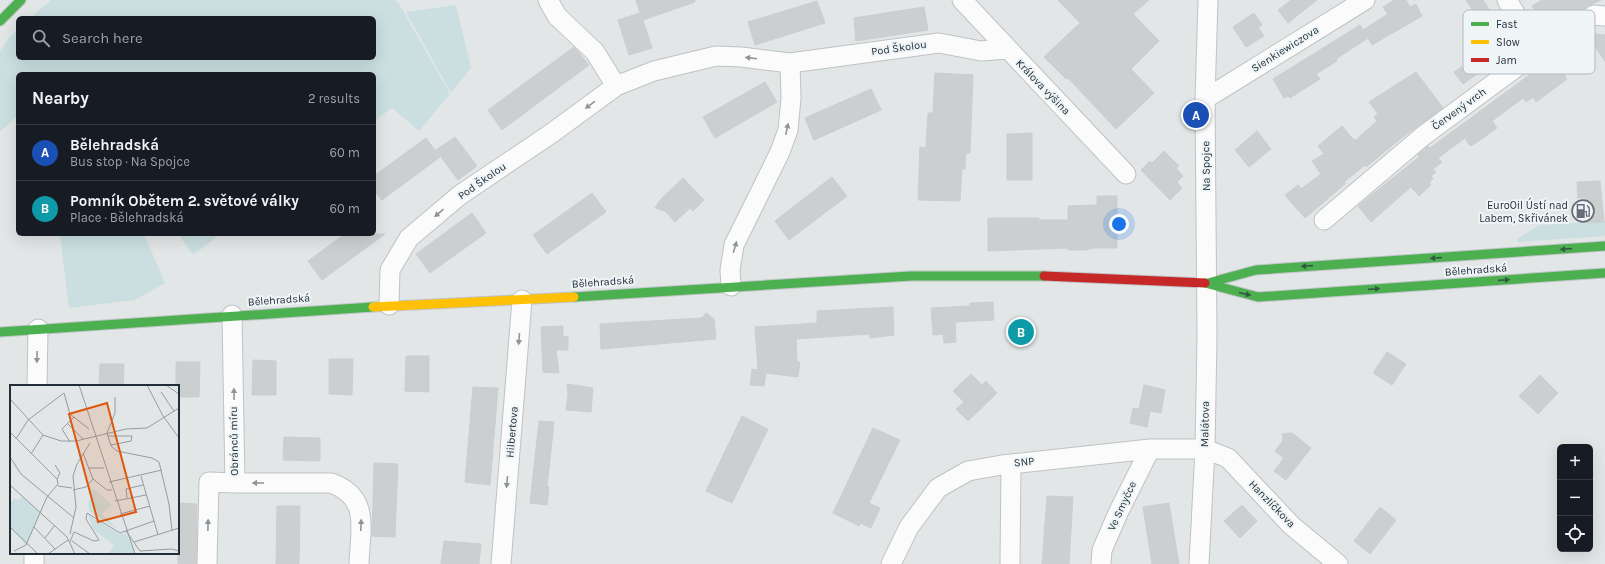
<!DOCTYPE html>
<html lang="en">
<head>
<meta charset="utf-8">
<style>
	:root { --surface:#171b24; --page:#242831; --text:#f1f3f6; --muted:#9ea1a6; --line:#363941; --accent:#d93025 }
	body { margin:0; font-family:Karla,sans-serif; background:var(--page); color:var(--text) }
	.controls { position:absolute; right:12px; bottom:12px; display:grid; overflow:hidden; border-radius:6px; box-shadow:0 4px 16px #0002 }
	.controls button { width:36px; height:36px; display:grid; place-items:center; padding:0; border:0; border-bottom:1px solid var(--line); background:var(--surface); color:var(--text); font:20px sans-serif }
	.you { position:absolute; left:1119px; top:224px; width:14px; height:14px; margin:-10px; border:3px solid #fff; border-radius:50%; background:#1a73e8; box-shadow:0 0 0 6px #1a73e833 }
	.badge { display:grid; place-items:center; width:26px; height:26px; border-radius:50%; background:var(--accent); color:#fff; font-size:13px; font-weight:700 }
	.pin { position:absolute; translate:-50% -50%; border:2px solid #fff; box-shadow:0 1px 4px #0006 }
	.list { margin:0; padding:0; list-style:none }
	h2 { display:flex; justify-content:space-between; align-items:center; height:52px; margin:0; padding:0 16px; font-size:17px }
	h2 small { font-size:13px; font-weight:400; color:var(--muted) }
	.list li { display:grid; grid-template-columns:26px 1fr auto; gap:12px; align-items:center; box-sizing:border-box; height:56px; padding:0 16px; border-top:1px solid var(--line) }
	.list b { display:block; font-size:15px; white-space:nowrap }
	.list p { margin:0; font-size:13px; white-space:nowrap; color:var(--muted) }
	.list em { font-size:13px; font-style:normal; color:var(--muted) }
	.icon { flex:none; width:22px; height:22px; fill:none; stroke:currentColor; stroke-width:2; stroke-linecap:round; stroke-linejoin:round }
	.map { position:relative; flex:none; width:1605px; height:564px; overflow:hidden }
	.search { position:absolute; background:var(--surface); box-shadow:0 4px 16px #0002; left:16px; top:16px; width:360px; height:44px; display:flex; align-items:center; gap:10px; box-sizing:border-box; padding:0 14px; border-radius:6px; color:var(--muted); font-size:15px }
	.panel { position:absolute; background:var(--surface); box-shadow:0 4px 16px #0002; left:16px; top:72px; width:360px; height:164px; border-radius:6px }
	.map>svg:first-child { display:block }
</style>
</head>
<body>
<div class="map">
<svg width="1605" height="564" viewBox="0 0 1605 564">
	<rect width="100%" height="100%" fill="#e2e6e7"/>
	<path fill="#cbdfe0" d="M51,0H395L398,2L450,94L419,131L392,108L374,121V74H18V115L0,132V51L10,36L18,29V58H374V18H30Z
		M456,5L471,68L451,93L406,12Z
		M1605,221V236L1518,242L1517,241L1518,238L1540,225Z
		M60,234H144L165,283L135,300L69,308Z
		M178,234H221L193,255Z"/>
	<path fill="#cbcfd0" stroke="#cbced0" d="M636,0H695V2L643,20L652,48L629,55L618,20L640,13Z
		M1058,0H1149L1133,14L1159,41L1131,69L1154,93L1116,129L1068,78L1066,79L1044,57L1080,23Z
		M1291,0H1317L1288,23L1278,10Z
		M1394,0H1406L1410,7L1416,4L1422,16L1372,45L1368,38L1336,59L1337,61L1316,74L1320,79L1290,98L1288,96L1284,98L1273,79L1360,25L1363,30L1388,14L1383,7Z
		M1466,0H1483L1501,28L1489,35Z
		M1542,0H1601L1588,6L1549,31L1532,6Z
		M817,1L825,23L755,45L748,22Z
		M924,7L928,30L856,41L854,18Z
		M1254,13L1262,25L1258,27L1264,36L1246,47L1233,27Z
		M1587,33L1605,35V61L1596,48L1572,64L1574,67L1564,75L1567,79L1536,102L1533,97L1526,102L1523,98L1492,121L1497,128L1476,143L1470,146L1465,138L1438,158L1442,162L1433,169L1436,172L1431,176L1433,179L1429,182L1431,185L1419,196L1411,187L1371,222L1358,206L1419,157L1418,155L1428,146L1430,148L1562,51L1560,50Z
		M574,47L589,65L502,130L488,110Z
		M1479,55L1487,67L1463,84L1454,72Z
		M1416,72L1443,108L1404,136L1366,167L1365,165L1344,182L1345,184L1305,218L1285,195L1298,185L1301,189L1321,174L1312,161L1324,154L1318,146L1342,126L1353,139L1356,140L1377,121L1374,117L1378,114L1369,102Z
		M935,73L973,75L970,153H966L965,169H962L960,201L918,200L920,147L926,148L928,113H933Z
		M765,82L777,102L715,138L703,117Z
		M871,89L881,110L814,140L805,118Z
		M1257,131L1271,149L1249,167L1235,150Z
		M1032,133V180H1007V134Z
		M455,137L477,166L458,180L436,150Z
		M426,138L440,157L382,200L374,190V176Z
		M1164,151L1179,166L1176,168L1183,176L1177,182L1182,188L1170,200L1141,170L1150,161L1152,163Z
		M832,177L847,196L789,240L775,221Z
		M683,178L704,200L693,211L690,208L675,222L665,211L655,208L660,200Z
		M1600,181L1604,222L1586,223L1585,198H1578L1577,182Z
		M592,193L606,212L547,254L533,235Z
		M1097,196H1117V248H1093L1085,250H1068V248L988,251V218H1039V220H1068V206L1097,205Z
		M472,213L486,233L430,273L416,254Z
		M345,234H385L322,280L308,261Z
		M993,302L994,320L955,322L956,342L944,343L943,334L933,335L931,308L970,306V303Z
		M893,307L894,335L870,338L869,334L796,339L797,362H800L798,377L766,373L764,386L750,385L752,369L758,370L755,327L817,323V311Z
		M706,313L714,319L716,339L601,349L600,324L702,318Z
		M563,326V337L568,336V350H556L559,373L543,372L541,327Z
		M1387,352L1406,364L1392,385L1373,373Z
		M406,356H429V392L405,391Z
		M329,359H353L352,395L329,394Z
		M253,360L276,361V395H252Z
		M176,362H200L199,397H178V386H176Z
		M100,364H124L123,386H99Z
		M971,374L982,385L986,381L997,393L968,421L956,409L964,402L953,391Z
		M1540,375L1558,393L1538,414L1519,396Z
		M567,384L593,388L591,412L566,410L568,394Z
		M1144,385L1165,390L1161,413L1139,409Z
		M473,387L498,388L490,485L465,482Z
		M1133,408L1150,411L1147,427L1130,423Z
		M742,416L768,429L732,503L706,491Z
		M539,421L554,422L547,487H549L547,505L530,503Z
		M873,428L900,440L869,503L880,508L871,528L860,523L859,526L833,513Z
		M1292,433L1311,448L1286,480L1274,471L1284,458L1275,451L1283,441L1282,434Z
		M284,437L320,438V461L283,460Z
		M374,463L398,464L395,537L372,536Z
		M1047,496L1073,497L1069,564H1042Z
		M178,503L197,504L196,564H178Z
		M1169,503L1179,564H1152L1143,507Z
		M1242,505L1257,521L1240,538L1224,521Z
		M277,506H300L299,564H276Z
		M1380,507L1396,520L1370,554L1354,541Z
		M444,541L481,544L479,564H441Z"/>
	<g fill="none" stroke-linecap="round" stroke-linejoin="round">
		<g stroke="#bfc2c4" stroke-width="21">
			<path id="street" d="M548,0L557,16L595,52L616,86
				M962,0L1126,174
				M1507,0L1538,51
				M1205,99L1365,0
				M1324,220L1423,136L1538,51L1594,15L1605,16
				M731,286L730,270L734,245L780,152L788,130L791,98L790,63
				M389,305L390,270L409,238L460,195L552,133L616,86L654,71L716,56L741,57L790,63L939,43L981,51L1007,49
				M37,386L38,329
				M235,483H331C371,497 360,530 359,564
				M34,564V553
				M207,564L209,482L235,483L232,315
				M501,564L522,300
				M891,564L909,527L938,488L968,471L1002,465L1150,449H1205L1228,458L1291,525L1338,564
				M1010,564L1011,464
				M1101,564L1102,550L1119,511L1150,449
				M1199,564L1205,449L1207,336L1205,99L1208,0"/>
		</g>
		<g stroke="#bfc4c6" stroke-width="11">
			<path id="fast" d="M0,21L21,0
				M1205,283L1258,297L1605,273
				M1208,283L1256,270L1605,246
				M574,297L911,276H1044
				M0,332L373,307"/>
		</g>
		<g stroke="#bfc4c6" stroke-width="11">
			<path id="slow" d="M373,307L574,297"/>
		</g>
		<g stroke="#bfc4c6" stroke-width="11">
			<path id="jam" d="M1044,276L1205,283"/>
		</g>
		<use href="#street" stroke="#fbfbfb" stroke-width="19"/>
		<use href="#fast" stroke="#4caf50" stroke-width="9"/>
		<use href="#slow" stroke="#ffc107" stroke-width="9"/>
		<use href="#jam" stroke="#c62828" stroke-width="9"/>
	</g>
	<defs><path id="oneway-solid" d="M-6-.8H1V-3.2L6.5 0L1 3.2V.8H-6Z"/></defs>
	<g fill="#8e949a">
		<use href="#oneway-solid" transform="translate(751 58) rotate(-173)"/>
		<use href="#oneway-solid" transform="translate(590 105) rotate(144)"/>
		<use href="#oneway-solid" transform="translate(787 129) rotate(-78)"/>
		<use href="#oneway-solid" transform="translate(439 213) rotate(140)"/>
		<use href="#oneway-solid" transform="translate(735 247) rotate(-74)"/>
		<use href="#oneway-solid" transform="translate(519 339) rotate(95)"/>
		<use href="#oneway-solid" transform="translate(37 357) rotate(91)"/>
		<use href="#oneway-solid" transform="translate(234 394) rotate(-91)"/>
		<use href="#oneway-solid" transform="translate(507 482) rotate(95)"/>
		<use href="#oneway-solid" transform="translate(258 483) rotate(-180)"/>
		<use href="#oneway-solid" transform="translate(208 525) rotate(-89)"/>
		<use href="#oneway-solid" transform="translate(361 525) rotate(-88)"/>
	</g>
	<g fill="#305b41">
		<use href="#oneway-solid" transform="translate(1566 249) rotate(176)"/>
		<use href="#oneway-solid" transform="translate(1436 258) rotate(176)"/>
		<use href="#oneway-solid" transform="translate(1307 266) rotate(176)"/>
		<use href="#oneway-solid" transform="translate(1504 280) rotate(-4)"/>
		<use href="#oneway-solid" transform="translate(1374 289) rotate(-4)"/>
		<use href="#oneway-solid" transform="translate(1245 294) rotate(13)"/>
	</g>
	<defs>
		<g id="fuel-ring" transform="scale(1.15)"><circle r="9.5" fill="#eff5f7" stroke="#656e76" stroke-width="1.5"/><path d="M-5.5-6h7V0h2V4h1.3V-2.5L3-4.5l.8-.8L6-3V5H2.5V1h-1V6h-7ZM-4.2-4.7v3.2H.2V-4.7Z" fill="#656e76"/></g>
	</defs>
	<g fill-rule="evenodd">
		<use href="#fuel-ring" x="1583" y="211"/>
	</g>
	<g text-anchor="middle" dominant-baseline="central" stroke-width="4" stroke-linejoin="round" paint-order="stroke">
		<g font-size="11" fill="#212e39" stroke="#eff5f7">
			<text transform="translate(899 48) rotate(-8)">Pod Školou</text>
			<text transform="translate(1285 49) rotate(-32)">Sienkiewiczova</text>
			<text transform="translate(1043 87) rotate(46)">Králova výšina</text>
			<text transform="translate(1459 109) rotate(-36)">Červený vrch</text>
			<text transform="translate(1206 166) rotate(-91)">Na Spojce</text>
			<text transform="translate(482 181) rotate(-35)">Pod Školou</text>
			<text transform="translate(1476 270) rotate(-4)">Bělehradská</text>
			<text transform="translate(603 282) rotate(-4)">Bělehradská</text>
			<text transform="translate(279 300) rotate(-4)">Bělehradská</text>
			<text transform="translate(1205 424) rotate(-89)">Malátova</text>
			<text transform="translate(512 432) rotate(-85)">Hilbertova</text>
			<text transform="translate(234 441) rotate(-91)">Obránců míru</text>
			<text transform="translate(1024 462) rotate(-6)">SNP</text>
			<text transform="translate(1272 504) rotate(46)">Hanzlíčkova</text>
			<text transform="translate(1122 506) rotate(-65)">Ve Smyčce</text>
		</g>
		<g font-size="11" fill="#212e39" stroke="#eff5f7" text-anchor="end">
			<text x="1568" y="205">EuroOil Ústí nad<tspan x="1568" dy="13">Labem, Skřivánek</tspan></text>
		</g>
	</g>
	<g transform="translate(10 385)">
		<rect width="169" height="169" fill="#e2e6e7"/>
		<path d="M84,104L102,120L92,129L109,145L80,127L78,118L82,110L80,106ZM13,112L30,127L16,160L0,142V118L4,114L9,115ZM78,130L109,149H117L125,169H98L104,160L84,145Z" fill="#cbdfe0"/>
		<path fill="none" stroke="#959ca1" stroke-width="1" d="M69,0L125,169M137,0L153,31L169,53M156,0L169,9M151,7L164,26M105,12V28L97,48L101,61L107,66L142,73L149,77L159,119L162,146M0,14L33,50L51,56H66L116,44L137,43L169,23M58,39L73,54M0,47L47,94L48,99L37,112L16,160M98,51H122L121,56L101,60M6,54L18,35L54,8L60,29L79,44M60,57L52,44L64,32M73,68L83,94L97,105H102M21,69L33,50M0,72L11,89L64,133M45,80L50,88L47,94M78,83H94M131,91L148,150M99,97L152,85M0,100L57,152L65,169M48,101L62,103M63,105L76,102L83,94M117,113L116,104L133,100M105,116L136,110M110,129L140,121M0,142L28,169M24,142L45,164M116,146L130,166L162,164L169,166M60,149L66,122L63,91L67,79L80,58M35,153L45,140M62,156L80,169M60,157L64,147L84,156L89,155L76,134L77,128L110,148L144,136M124,157L169,143M4,166L16,160M38,169L58,155"/>
		<path fill="#de570e" fill-opacity="0.15" stroke="#de570e" stroke-width="2" d="M97,18L126,127L88,137L59,29Z"/>
		<rect width="169" height="169" fill="none" stroke="#212e39" stroke-width="2"/>
	</g>
	<rect x="1463" y="10" width="132" height="64" rx="6" fill="#eff5f7" stroke="#b1b9be" stroke-width="1"/>
	<rect x="1471" y="22" width="18" height="4" fill="#4caf50"/>
	<rect x="1471" y="40" width="18" height="4" fill="#ffc107"/>
	<rect x="1471" y="58" width="18" height="4" fill="#c62828"/>
	<g font-size="11" fill="#212e39">
		<text x="1496" y="28">Fast</text>
		<text x="1496" y="46">Slow</text>
		<text x="1496" y="64">Jam</text>
	</g>
</svg>
<div class="controls">
<button>+</button>
<button>−</button>
<button><svg class="icon" aria-label="locate" viewBox="0 0 24 24"><circle cx="12" cy="12" r="6"/><path d="M12 2v4M12 18v4M2 12h4M18 12h4"/></svg></button>
</div>
<div class="you"></div>
<div class="pin badge" style="left:1196px;top:115px;background:#1a4fb4">A</div>
<div class="pin badge" style="left:1021px;top:332px;background:#0f9aa8">B</div>
<div class="search"><svg class="icon" aria-label="search" viewBox="0 0 24 24"><circle cx="10" cy="10" r="6"/><path d="M15 15l6 6"/></svg>Search here</div>
<section class="panel">
<h2>Nearby<small>2 results</small></h2>
<ul class="list">
<li><span class="badge" style="background:#1a4fb4">A</span><div><b>Bělehradská</b><p>Bus stop · Na Spojce</p></div><em>60 m</em></li>
<li><span class="badge" style="background:#0f9aa8">B</span><div><b>Pomník Obětem 2. světové války</b><p>Place · Bělehradská</p></div><em>60 m</em></li>
</ul>
</section>
</div>
</body>
</html>
